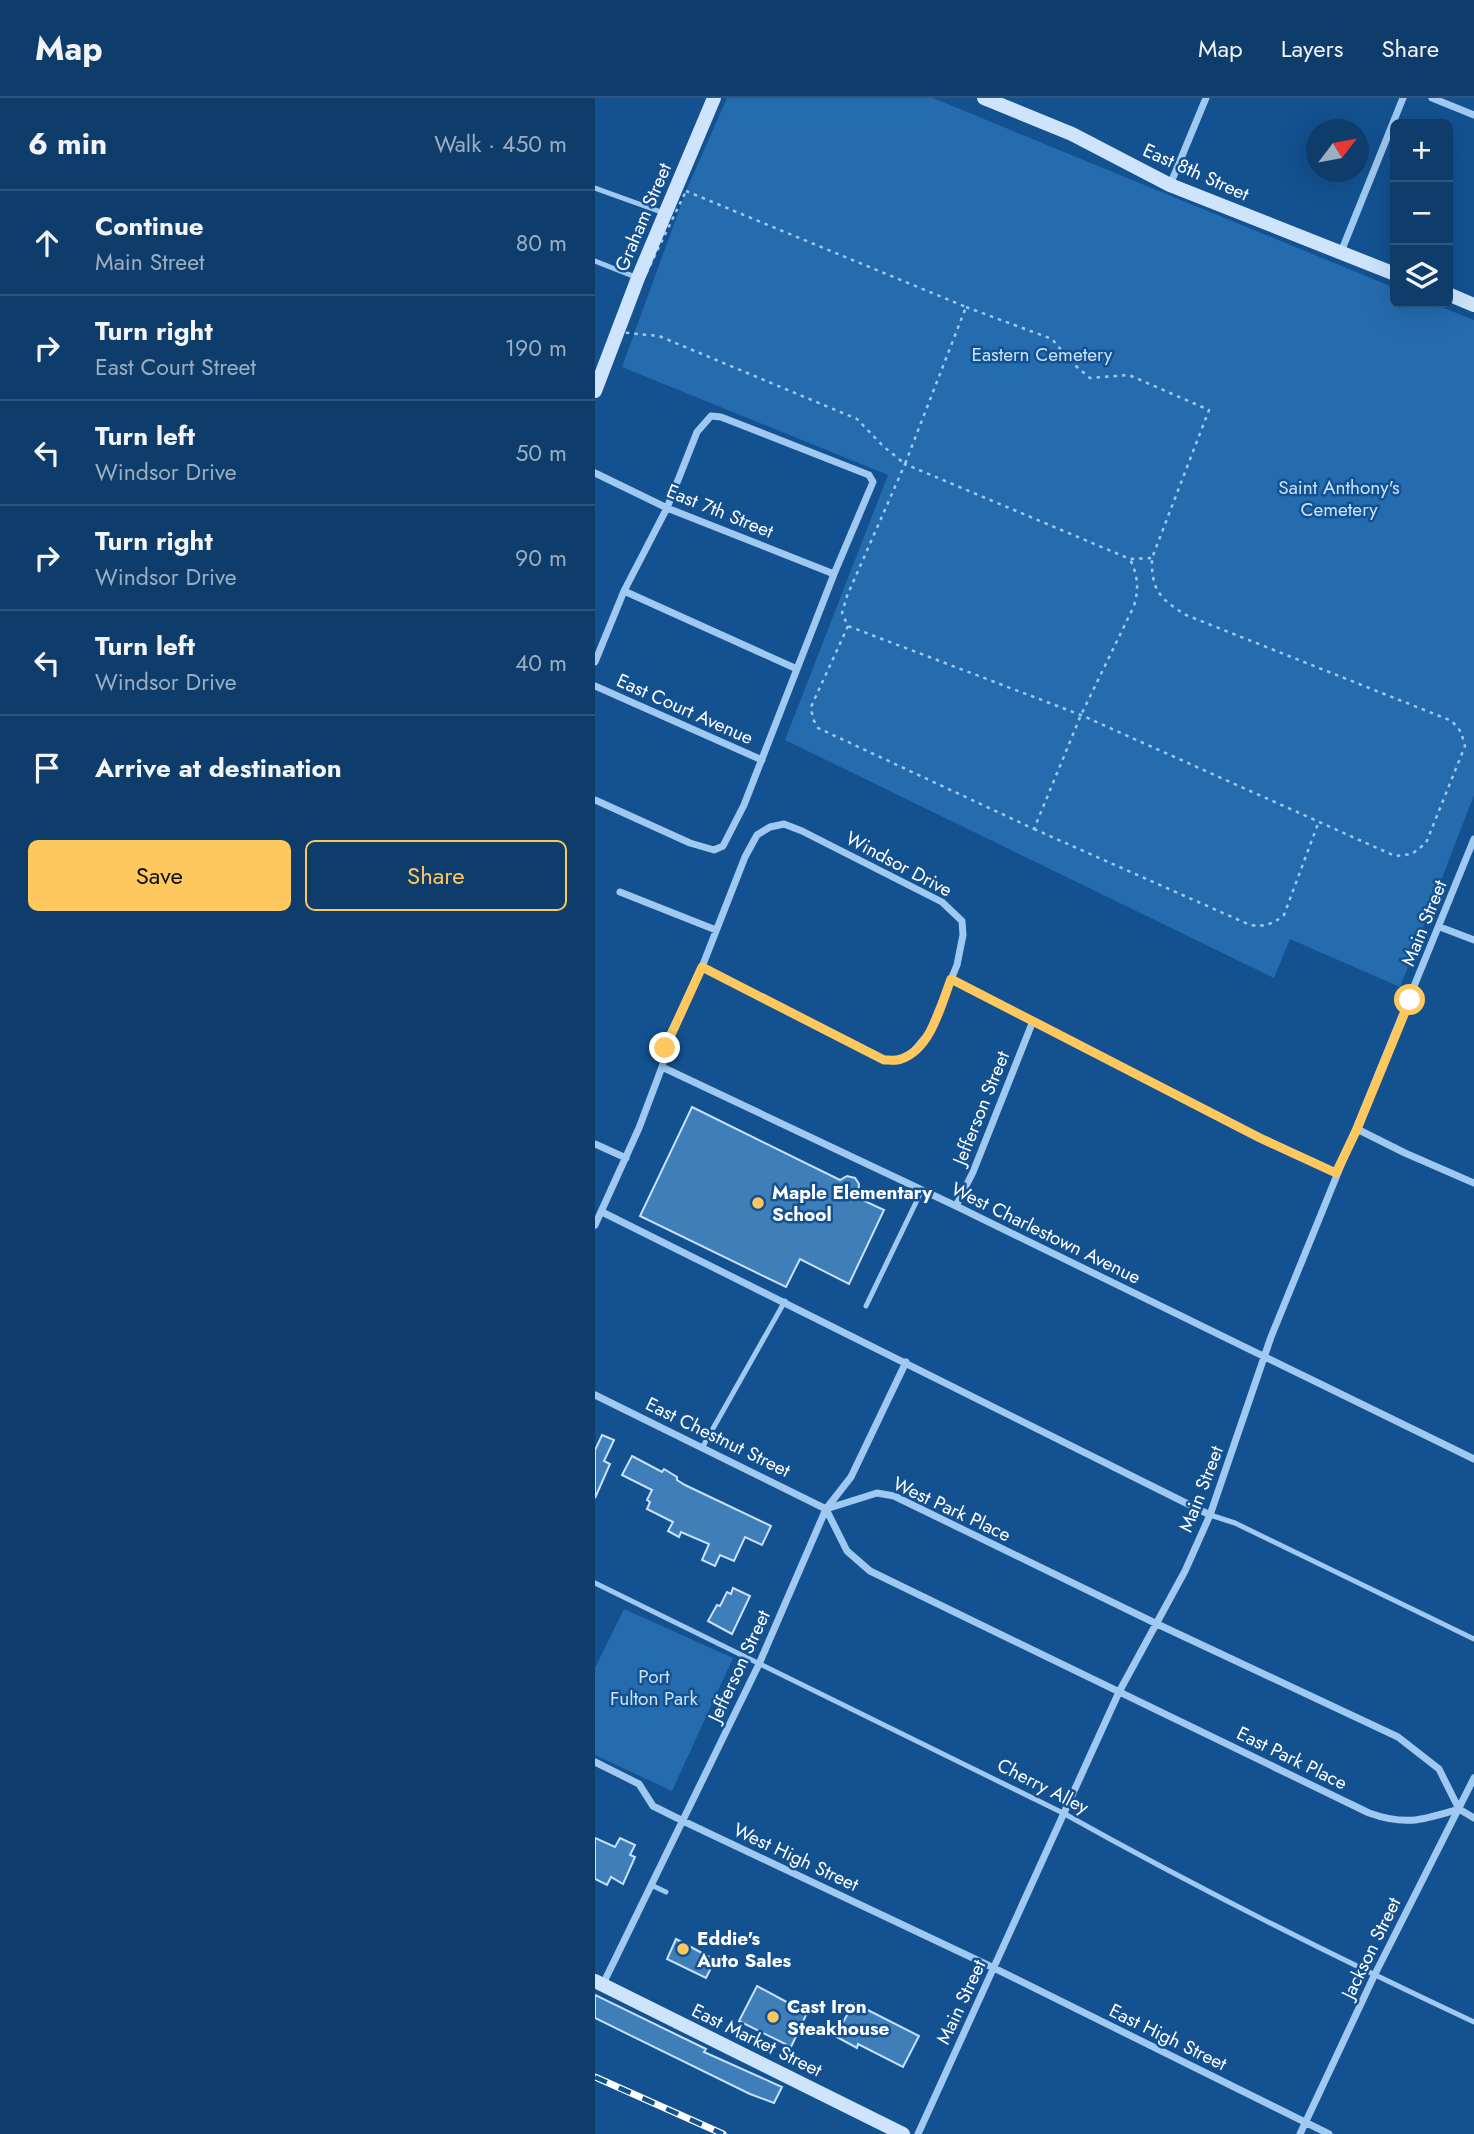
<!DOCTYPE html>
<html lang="en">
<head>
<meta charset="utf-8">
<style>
	:root { --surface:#0e3d6c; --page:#1c4874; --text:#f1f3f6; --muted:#9baec2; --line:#2e567f; --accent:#ffc85f }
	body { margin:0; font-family:Jost,sans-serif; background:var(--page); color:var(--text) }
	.controls { position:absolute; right:21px; top:21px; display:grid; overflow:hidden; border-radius:10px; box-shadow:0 7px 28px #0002 }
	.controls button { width:63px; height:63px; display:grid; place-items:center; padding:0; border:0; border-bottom:2px solid var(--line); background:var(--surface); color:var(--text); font:35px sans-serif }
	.compass { position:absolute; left:711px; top:21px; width:63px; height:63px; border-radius:50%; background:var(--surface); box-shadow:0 7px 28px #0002; rotate:58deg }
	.stop { position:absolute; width:21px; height:21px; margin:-16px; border:5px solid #ffc85f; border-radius:50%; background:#fff }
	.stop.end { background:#ffc85f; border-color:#fff; box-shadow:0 2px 7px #0008 }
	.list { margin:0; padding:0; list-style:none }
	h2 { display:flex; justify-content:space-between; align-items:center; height:91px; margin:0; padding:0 28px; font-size:30px }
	h2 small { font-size:23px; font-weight:400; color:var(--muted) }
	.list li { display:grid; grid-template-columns:46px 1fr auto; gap:21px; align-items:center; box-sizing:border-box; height:105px; padding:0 28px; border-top:2px solid var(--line) }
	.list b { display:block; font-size:26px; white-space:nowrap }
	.list p { margin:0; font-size:23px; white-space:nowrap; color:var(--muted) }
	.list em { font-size:23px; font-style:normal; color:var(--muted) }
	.actions { display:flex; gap:14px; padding:21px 28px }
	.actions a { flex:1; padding:16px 0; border:2px solid var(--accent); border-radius:10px; text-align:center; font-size:24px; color:var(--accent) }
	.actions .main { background:var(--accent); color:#111 }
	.icon { flex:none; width:38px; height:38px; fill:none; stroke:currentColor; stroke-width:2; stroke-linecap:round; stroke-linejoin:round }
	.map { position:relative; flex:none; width:879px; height:2036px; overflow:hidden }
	header { display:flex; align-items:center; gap:42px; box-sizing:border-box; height:98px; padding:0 35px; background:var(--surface); border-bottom:2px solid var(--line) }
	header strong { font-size:33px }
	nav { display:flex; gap:38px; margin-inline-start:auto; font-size:24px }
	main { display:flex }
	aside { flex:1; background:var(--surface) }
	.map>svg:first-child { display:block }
</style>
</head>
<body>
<header>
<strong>Map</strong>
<nav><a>Map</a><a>Layers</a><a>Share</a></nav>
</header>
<main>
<aside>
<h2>6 min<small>Walk · 450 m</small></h2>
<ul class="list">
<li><svg class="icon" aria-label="ahead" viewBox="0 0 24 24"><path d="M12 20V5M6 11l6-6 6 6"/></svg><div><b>Continue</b><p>Main Street</p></div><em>80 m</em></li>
<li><svg class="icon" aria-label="right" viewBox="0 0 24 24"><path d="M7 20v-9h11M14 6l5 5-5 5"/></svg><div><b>Turn right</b><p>East Court Street</p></div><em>190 m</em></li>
<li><svg class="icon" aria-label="left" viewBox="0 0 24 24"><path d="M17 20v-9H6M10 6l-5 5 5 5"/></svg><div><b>Turn left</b><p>Windsor Drive</p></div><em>50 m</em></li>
<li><svg class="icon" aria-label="right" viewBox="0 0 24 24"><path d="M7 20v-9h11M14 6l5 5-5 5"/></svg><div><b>Turn right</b><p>Windsor Drive</p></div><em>90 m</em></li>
<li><svg class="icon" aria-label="left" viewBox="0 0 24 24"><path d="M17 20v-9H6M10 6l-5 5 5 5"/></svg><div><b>Turn left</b><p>Windsor Drive</p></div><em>40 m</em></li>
<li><svg class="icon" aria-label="arrive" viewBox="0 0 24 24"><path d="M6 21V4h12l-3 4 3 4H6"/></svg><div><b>Arrive at destination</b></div></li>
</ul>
<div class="actions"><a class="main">Save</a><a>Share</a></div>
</aside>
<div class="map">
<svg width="879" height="2036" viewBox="0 0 879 2036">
	<rect width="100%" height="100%" fill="#135190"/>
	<path fill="#256caf" d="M132,0H338L800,190V205H836L879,222V697L805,889L695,841L679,880L190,642L293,377L27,269L91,93Z
		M29,1511L138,1560L77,1693L0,1657V1570Z"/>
	<path fill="#407eba" stroke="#c6e2fc" stroke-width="2" d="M97,1009L245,1082L252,1078L260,1080L264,1086L263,1100L289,1112L254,1186L205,1161L191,1189L45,1118Z
		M7,1337L19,1342L9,1363L15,1366L0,1400V1352Z
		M37,1358L67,1374L69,1371L82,1379V1382L90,1387L176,1428L167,1447L150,1439L139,1463L125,1457L120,1468L107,1462L114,1446L86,1434L84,1439L73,1433L78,1424L52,1411L55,1404L52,1402L57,1392L27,1377Z
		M138,1490L155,1498L137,1536L113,1523L122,1507L125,1508L132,1494L136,1496Z
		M0,1740L20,1749L25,1740L40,1747L35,1757L40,1759L28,1786L16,1779L12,1787L0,1781Z
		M81,1841L120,1862L111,1880L72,1861Z
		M162,1888L212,1915L196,1949L144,1923Z
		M0,1897L111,1951L109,1954L187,1989L179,2005L155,1996L0,1920Z
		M259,1905L324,1938L308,1969L263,1946L262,1950L240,1938Z"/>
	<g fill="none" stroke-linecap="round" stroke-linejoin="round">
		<path stroke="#9fc9f1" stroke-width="2.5" stroke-dasharray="3.5 5" stroke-linecap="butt" d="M91,93L371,209L310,366L288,348L262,321L64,238L23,234Z
			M371,209L457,241L476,264L495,280L534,277L614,312L557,460C556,492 565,501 591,517L857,623L866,634L870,648L831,745L817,756L800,758L486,617L253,528L247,515L252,498L310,366L535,461L557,460
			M253,528L216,609L218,621L223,630L439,731L486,617L539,508C544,490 543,478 535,461
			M439,731L655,827C670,829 678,826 689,817L724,723"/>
		<path stroke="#9fc9f1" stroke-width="5" d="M0,90L69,115
			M0,163L43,180
			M271,1208L327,1092
			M107,1350L190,1203
			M615,1417L640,1425L879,1541
			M0,1485L468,1715C602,1790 740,1859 879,1924
			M56,1787L71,1794"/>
		<path stroke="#9fc9f1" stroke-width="7" d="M837,0L879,17
			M575,87L611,0
			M746,154L808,0
			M0,375L72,410L239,476
			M29,493L202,571
			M0,564L29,493L72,410L102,334L116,318L126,319L274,377L278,384L239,476L149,707L128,748L119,752L95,745L0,702
			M0,588L167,662
			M25,794L121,832
			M845,829L879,842
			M356,881L665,1040L741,1075
			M67,969L361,1108L879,1361
			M762,1031L810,1055L879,1085
			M0,1046L31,1060
			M361,1108L378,1074L438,923
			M7,1114L615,1417
			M0,1127L44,1030L67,969L75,936L107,869L150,759L162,737L175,729L189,726L207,733L347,804L367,823L368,837L362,867L334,935L318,954L305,962H289L107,869
			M0,1297L231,1411
			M231,1411L282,1395L299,1398L560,1525L803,1639L844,1671L864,1711L879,1720
			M231,1411L252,1453L275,1473L774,1715C811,1728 827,1722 864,1711
			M0,1664L44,1686L58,1708L88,1723L399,1870L734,2036
			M8,1886L164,1566L231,1411L256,1379L311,1264
			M323,2036L524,1594L590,1473L615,1417L676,1239L879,741
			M705,2036L779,1878L879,1680"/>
		<path stroke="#cde4fc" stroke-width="14" d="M389,0L477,36L575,87L800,176
			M853,196L879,207
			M0,293L43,180L119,0
			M0,1883L308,2036"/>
		<g stroke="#fff" stroke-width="7">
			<path id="rail" d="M0,1979L128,2036"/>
		</g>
		<use href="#rail" stroke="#135190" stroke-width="4.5" stroke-dasharray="13" stroke-linecap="butt"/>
	</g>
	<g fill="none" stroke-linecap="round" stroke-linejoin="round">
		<path stroke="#ffc85f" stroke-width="9" d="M70,950L107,869L289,962C294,962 301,963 306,961C336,951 346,907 356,881L665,1040L741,1075L762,1031L815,902"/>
	</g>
	<g fill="#ffc85f" stroke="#135190" stroke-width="2.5">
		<circle cx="163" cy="1105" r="7"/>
		<circle cx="88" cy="1851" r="7"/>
		<circle cx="178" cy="1919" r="7"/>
	</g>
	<g text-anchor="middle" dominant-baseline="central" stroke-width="5" stroke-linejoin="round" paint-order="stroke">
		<g font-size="19" fill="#fff" stroke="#135190">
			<text transform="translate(601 74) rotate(24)">East 8th Street</text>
			<text transform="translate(48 119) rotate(-67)">Graham Street</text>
			<text transform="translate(125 413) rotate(22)">East 7th Street</text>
			<text transform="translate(90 611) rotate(24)">East Court Avenue</text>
			<text transform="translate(304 766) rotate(28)">Windsor Drive</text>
			<text transform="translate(829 825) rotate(-68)">Main Street</text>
			<text transform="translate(386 1010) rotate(-68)">Jefferson Street</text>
			<text transform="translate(451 1135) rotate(26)">West Charlestown Avenue</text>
			<text transform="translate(123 1339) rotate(26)">East Chestnut Street</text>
			<text transform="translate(606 1391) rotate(-69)">Main Street</text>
			<text transform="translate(357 1411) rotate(25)">West Park Place</text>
			<text transform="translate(144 1568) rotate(-65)">Jefferson Street</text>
			<text transform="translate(697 1660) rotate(26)">East Park Place</text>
			<text transform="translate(448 1688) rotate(27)">Cherry Alley</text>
			<text transform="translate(201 1759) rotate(25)">West High Street</text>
			<text transform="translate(776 1850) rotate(-64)">Jackson Street</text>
			<text transform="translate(366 1904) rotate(-65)">Main Street</text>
			<text transform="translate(573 1939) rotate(26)">East High Street</text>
			<text transform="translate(162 1942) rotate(26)">East Market Street</text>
		</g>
		<g font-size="19" fill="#c6e2fc" stroke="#135190">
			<text x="447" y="256">Eastern Cemetery</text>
			<text x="744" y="389">Saint Anthony's<tspan x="744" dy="22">Cemetery</tspan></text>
			<text x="59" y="1578">Port<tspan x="59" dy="22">Fulton Park</tspan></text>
		</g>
		<g font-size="19" font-weight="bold" fill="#fff" stroke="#135190" text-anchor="start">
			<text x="177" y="1094">Maple Elementary<tspan x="177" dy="22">School</tspan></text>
			<text x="102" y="1840">Eddie's<tspan x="102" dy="22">Auto Sales</tspan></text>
			<text x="192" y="1908">Cast Iron<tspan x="192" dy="22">Steakhouse</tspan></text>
		</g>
	</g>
</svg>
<div class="controls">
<button>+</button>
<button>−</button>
<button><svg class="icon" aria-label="layers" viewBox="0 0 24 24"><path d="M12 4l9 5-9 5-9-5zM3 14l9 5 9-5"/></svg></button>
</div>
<svg class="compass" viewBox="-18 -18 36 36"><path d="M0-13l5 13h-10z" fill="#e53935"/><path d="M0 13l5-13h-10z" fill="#9baec2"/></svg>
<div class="stop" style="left:815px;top:902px"></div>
<div class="stop end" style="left:70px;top:950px"></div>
</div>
</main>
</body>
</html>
